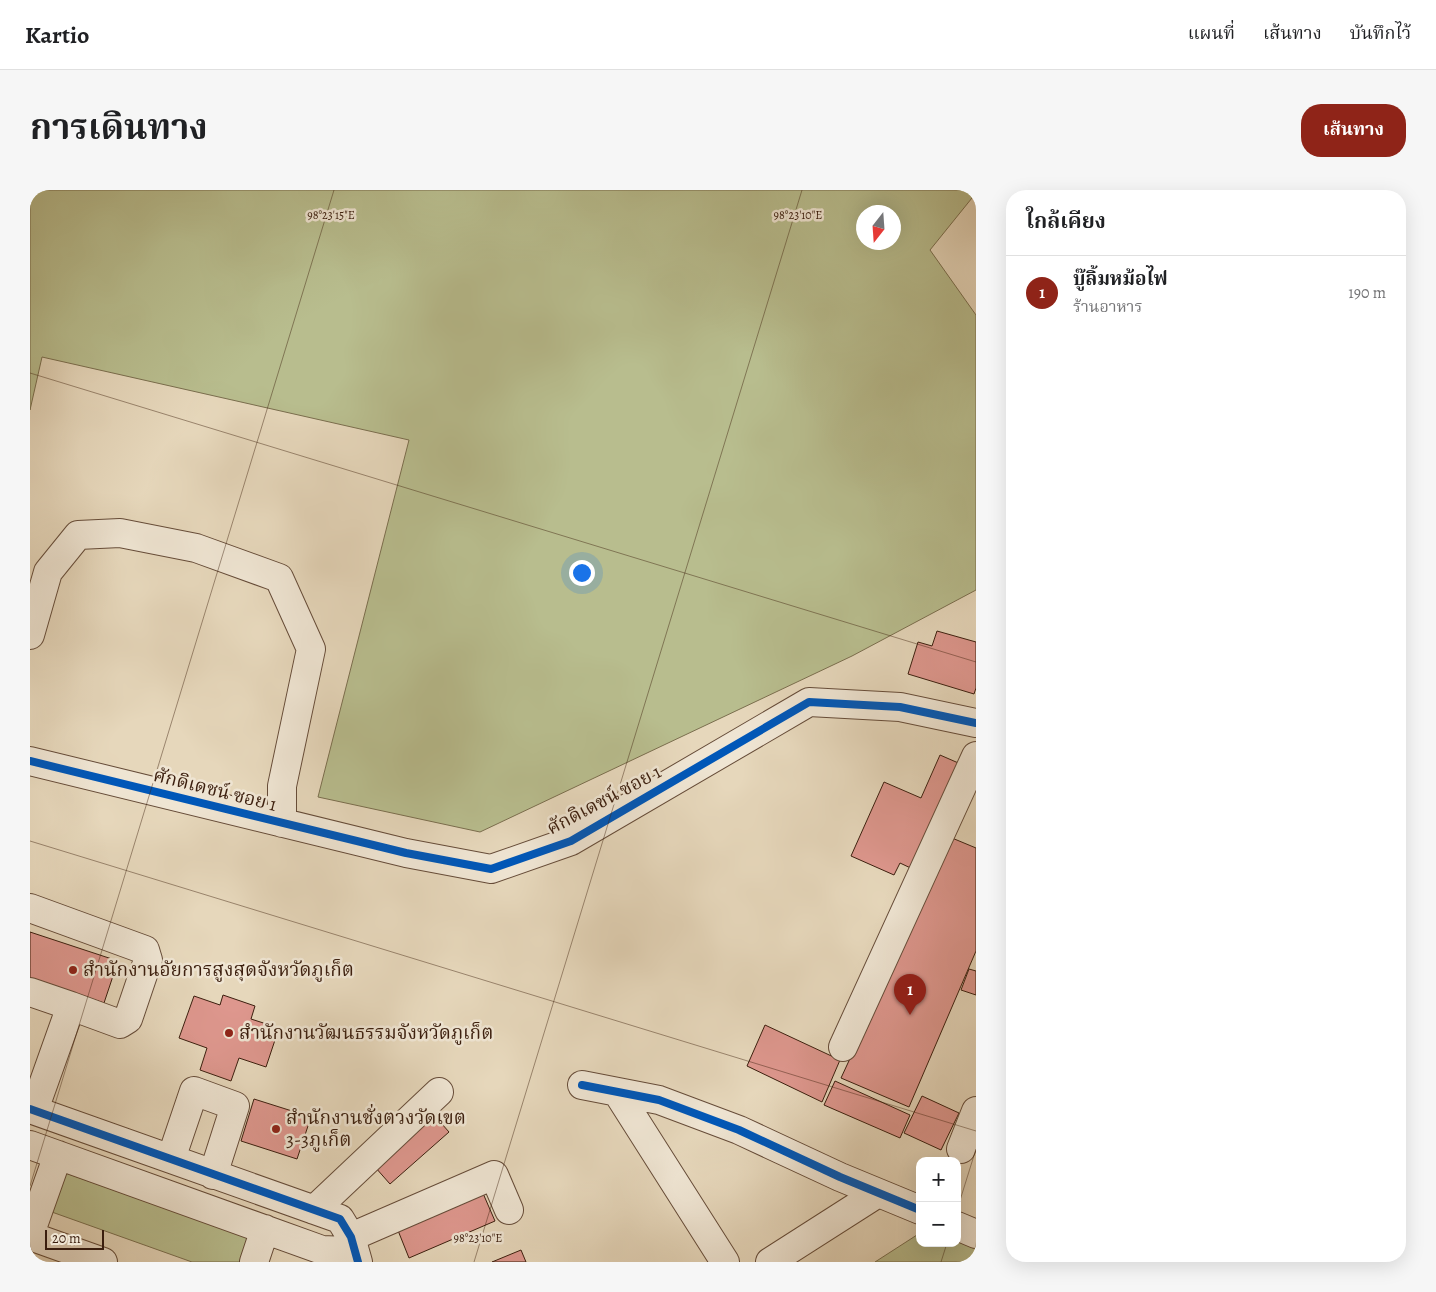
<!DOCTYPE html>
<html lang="th">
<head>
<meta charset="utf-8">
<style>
	:root { --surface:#fff; --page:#f6f6f6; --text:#202124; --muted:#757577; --line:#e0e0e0; --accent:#8f2418 }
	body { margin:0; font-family:Alegreya,"Noto Serif Thai",serif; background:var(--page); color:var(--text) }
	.controls { position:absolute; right:15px; bottom:15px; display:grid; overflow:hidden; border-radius:10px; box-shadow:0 5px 20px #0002 }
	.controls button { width:45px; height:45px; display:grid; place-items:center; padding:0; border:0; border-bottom:1px solid var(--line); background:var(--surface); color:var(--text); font:25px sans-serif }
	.compass { position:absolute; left:826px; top:15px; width:45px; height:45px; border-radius:50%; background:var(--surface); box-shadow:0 5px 20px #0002; rotate:197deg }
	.scale { position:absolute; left:15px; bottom:12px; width:59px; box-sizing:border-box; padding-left:5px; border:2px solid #3b1e0e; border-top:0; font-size:14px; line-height:18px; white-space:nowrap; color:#3b1e0e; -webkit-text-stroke:4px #efe5d3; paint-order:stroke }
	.you { position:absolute; left:551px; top:382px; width:18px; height:18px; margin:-12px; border:4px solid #fff; border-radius:50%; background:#1a73e8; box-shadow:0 0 0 8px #1a73e833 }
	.badge { display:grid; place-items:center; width:32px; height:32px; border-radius:50%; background:var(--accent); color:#fff; font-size:16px; font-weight:700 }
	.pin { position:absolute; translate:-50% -41px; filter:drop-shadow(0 1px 2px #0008) }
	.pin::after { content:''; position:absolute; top:26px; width:18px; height:15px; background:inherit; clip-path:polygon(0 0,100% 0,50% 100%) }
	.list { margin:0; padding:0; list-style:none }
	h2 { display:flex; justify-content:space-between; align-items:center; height:65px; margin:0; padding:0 20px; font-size:21px }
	h2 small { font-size:16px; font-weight:400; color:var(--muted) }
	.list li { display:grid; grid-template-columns:32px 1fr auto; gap:15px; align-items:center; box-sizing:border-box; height:75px; padding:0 20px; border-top:1px solid var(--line) }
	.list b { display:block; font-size:19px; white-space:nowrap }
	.list p { margin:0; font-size:16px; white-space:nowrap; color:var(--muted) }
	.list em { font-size:16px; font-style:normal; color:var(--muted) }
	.map { position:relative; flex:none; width:946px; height:1072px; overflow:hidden; border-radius:20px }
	header { display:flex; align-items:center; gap:30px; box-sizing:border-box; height:70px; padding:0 25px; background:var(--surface); border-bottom:1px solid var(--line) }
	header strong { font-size:24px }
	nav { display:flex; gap:28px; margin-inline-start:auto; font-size:18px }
	.intro { display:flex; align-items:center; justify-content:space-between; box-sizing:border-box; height:120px; padding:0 30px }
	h1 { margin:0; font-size:35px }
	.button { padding:12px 22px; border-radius:20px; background:var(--accent); color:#fff; font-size:18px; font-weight:700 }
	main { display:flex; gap:30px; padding:0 30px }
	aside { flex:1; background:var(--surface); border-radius:20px; box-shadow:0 5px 20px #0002 }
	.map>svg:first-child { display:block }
</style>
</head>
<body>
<header>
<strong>Kartio</strong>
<nav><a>แผนที่</a><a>เส้นทาง</a><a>บันทึกไว้</a></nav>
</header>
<div class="intro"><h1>การเดินทาง</h1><a class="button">เส้นทาง</a></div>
<main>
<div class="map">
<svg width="946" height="1072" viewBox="0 0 946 1072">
	<rect width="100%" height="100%" fill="#e6d7bb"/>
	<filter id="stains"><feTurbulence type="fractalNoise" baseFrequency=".004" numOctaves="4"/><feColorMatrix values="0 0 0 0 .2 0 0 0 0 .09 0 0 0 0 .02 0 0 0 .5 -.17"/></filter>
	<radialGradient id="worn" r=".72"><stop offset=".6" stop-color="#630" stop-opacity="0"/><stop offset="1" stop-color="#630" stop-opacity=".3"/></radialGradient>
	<path fill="#b8bd8e" stroke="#7a6e4e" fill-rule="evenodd" d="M0,0H946V3L900,60L946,125V400L822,466L450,642L288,607L379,250L12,167L0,220ZM834,22H864V52H834Z
		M33,982L219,1048L210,1072H162L19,1021Z
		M890,1043V1053H927V1045L946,1053V1072H845Z"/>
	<path fill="#de978e" stroke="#3b1e0e" d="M907,441L946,452V498L944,504L878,484L888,452L902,456Z
		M910,565L933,575L887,681L870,673L864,685L821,666L854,592L891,608Z
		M922,648L946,658V761L879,917L811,888Z
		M0,742L88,771L74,813L0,788Z
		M939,779L946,781V805L931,800Z
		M193,805L225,816L221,829L249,838L236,877L209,868L201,891L170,880L177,858L149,848L164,806L190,815Z
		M735,835L810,870L792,912L717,876Z
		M805,891L880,925L870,948L794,915Z
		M892,906L929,923L911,960L874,943Z
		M224,909L281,927L267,969L211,951Z
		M404,925L419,942L360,994L345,977Z
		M452,1001L465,1031L379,1068L367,1038Z
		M491,1060L496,1072H462Z"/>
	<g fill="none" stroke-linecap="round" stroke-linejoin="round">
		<g stroke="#664c39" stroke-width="30">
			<path id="minor" d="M0,445L18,382L48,345L90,343L166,358L249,388L281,459L252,596V633
				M0,571L376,663L461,679L541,651L779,512L870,517L946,533
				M0,718L115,760L118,770L98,829L90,834L41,816
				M0,802L41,816L4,920
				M813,857L946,566
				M552,895L629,910L709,940L810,987L890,1020
				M587,902L695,1072
				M0,919L310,1029L321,1047L328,1072
				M0,955L292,1060L317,1061L323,1055
				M931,959L946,921
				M141,969L164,901L205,916L183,985
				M284,1020L409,902
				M927,1036L946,1044
				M0,1044L28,965
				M0,1046L73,1072
				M321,1047L464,985L479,1020
				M224,1072L235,1039
				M740,1072L848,1003"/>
		</g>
		<use href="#minor" stroke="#efe5d3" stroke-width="28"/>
		<g stroke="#efe5d3" stroke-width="11">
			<path id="cycleway" d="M0,571L376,663L461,679L541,651L779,512L870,517L946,533
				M552,895L629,910L709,940L810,987L890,1020
				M0,919L310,1029L321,1047L328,1072"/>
		</g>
		<use href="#cycleway" stroke="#0057b8" stroke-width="8"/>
	</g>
	<path fill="none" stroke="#3b1e0e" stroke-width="1" stroke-opacity="0.45" d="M935,0L946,3M0,183L946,472M0,651L946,941M0,996L304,0M927,1020L946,959M444,1072L772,0M911,1072L917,1053"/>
	<g fill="#8f2418" stroke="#efe5d3" stroke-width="2">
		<circle cx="43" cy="780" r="5"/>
		<circle cx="199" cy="843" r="5"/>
		<circle cx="246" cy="939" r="5"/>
	</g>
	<g text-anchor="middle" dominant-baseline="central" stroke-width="5" stroke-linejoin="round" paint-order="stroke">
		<g font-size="19" fill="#3b1e0e" stroke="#efe5d3">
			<text transform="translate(185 600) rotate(14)">ศักดิเดชน์ ซอย 1</text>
			<text transform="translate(574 610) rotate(-28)">ศักดิเดชน์ ซอย 1</text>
		</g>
		<g font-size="19" fill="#3b1e0e" stroke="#efe5d3" text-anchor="start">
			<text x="53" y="780">สำนักงานอัยการสูงสุดจังหวัดภูเก็ต</text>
			<text x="209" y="843">สำนักงานวัฒนธรรมจังหวัดภูเก็ต</text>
			<text x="256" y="928">สำนักงานชั่งตวงวัดเขต<tspan x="256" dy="22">3-3ภูเก็ต</tspan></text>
		</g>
	</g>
	<g font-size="12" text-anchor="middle" fill="#3b1e0e" stroke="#efe5d3" stroke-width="5" stroke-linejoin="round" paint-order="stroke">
		<text x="301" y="29">98°23'15"E</text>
		<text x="768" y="29">98°23'10"E</text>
		<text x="448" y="1052">98°23'10"E</text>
	</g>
	<rect width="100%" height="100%" filter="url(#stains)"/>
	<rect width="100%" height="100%" fill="url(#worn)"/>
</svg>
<div class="controls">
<button>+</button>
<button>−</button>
</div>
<svg class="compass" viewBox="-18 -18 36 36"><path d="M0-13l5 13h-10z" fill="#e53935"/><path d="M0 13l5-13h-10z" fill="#757577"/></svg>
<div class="scale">20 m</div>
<div class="you"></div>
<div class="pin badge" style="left:880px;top:825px">1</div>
</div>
<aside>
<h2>ใกล้เคียง<small></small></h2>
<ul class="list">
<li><span class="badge">1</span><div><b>บู๊ลิ้มหม้อไฟ</b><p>ร้านอาหาร</p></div><em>190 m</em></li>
</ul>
</aside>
</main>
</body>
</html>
